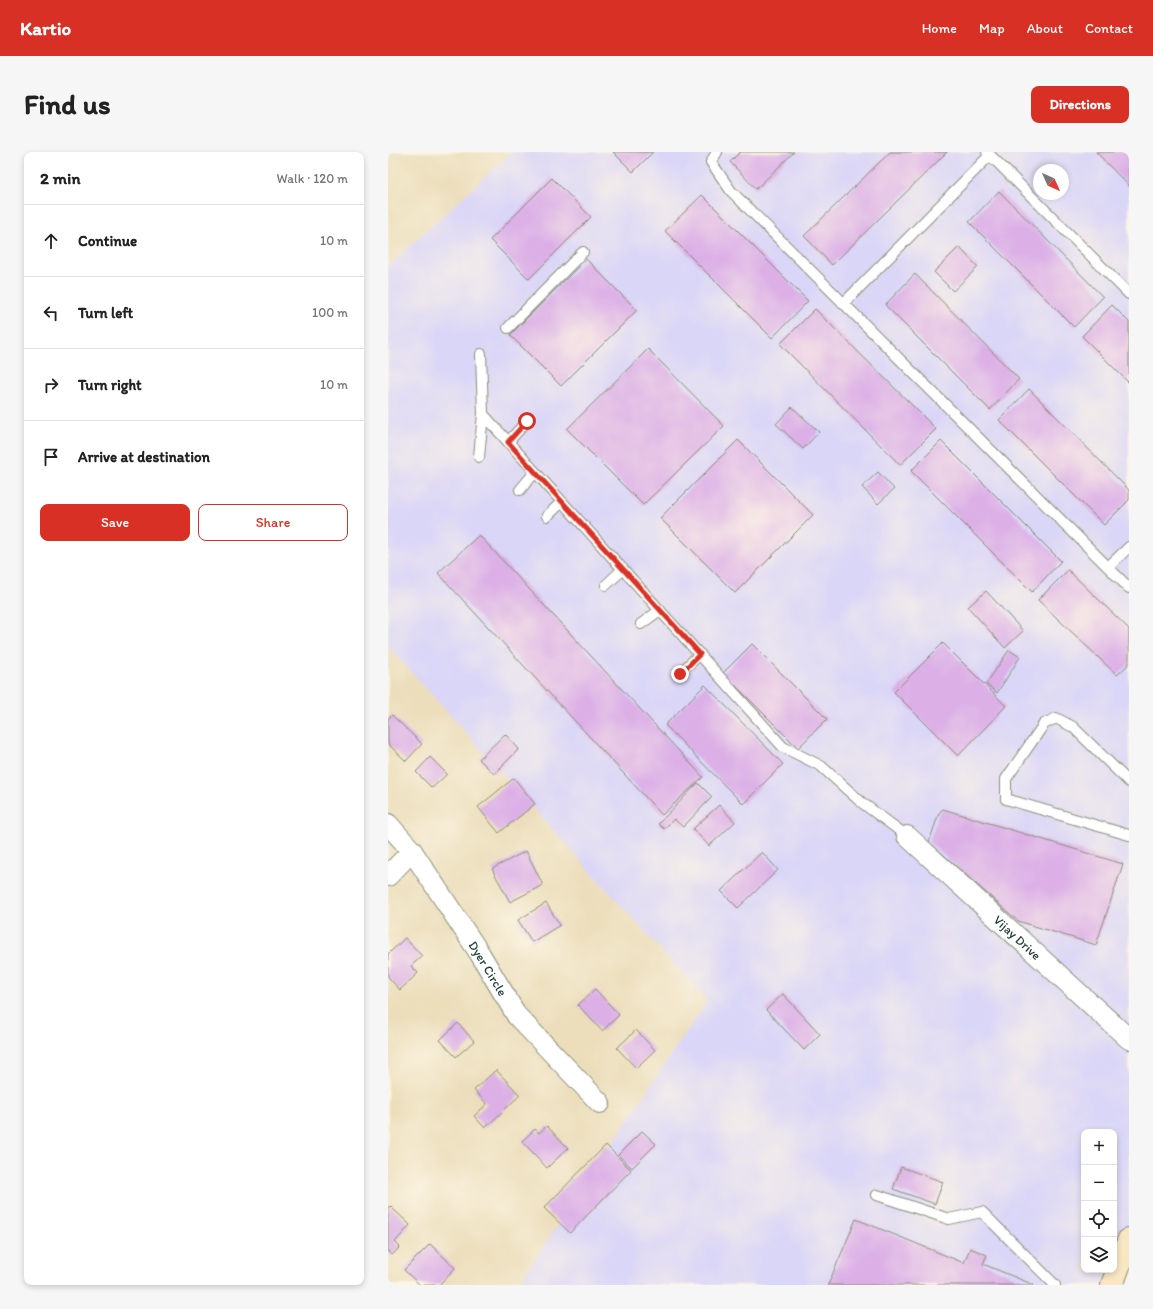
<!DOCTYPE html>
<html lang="en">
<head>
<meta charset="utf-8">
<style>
	:root { --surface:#fff; --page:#f6f6f6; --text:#222; --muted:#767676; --line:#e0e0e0; --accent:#d93025 }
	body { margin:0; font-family:Itim,sans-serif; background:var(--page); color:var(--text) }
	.controls { position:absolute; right:12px; bottom:12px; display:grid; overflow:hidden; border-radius:8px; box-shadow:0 2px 6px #0003 }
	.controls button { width:36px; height:36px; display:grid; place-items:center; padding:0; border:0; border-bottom:1px solid var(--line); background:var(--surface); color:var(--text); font:20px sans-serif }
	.compass { position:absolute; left:645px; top:12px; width:36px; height:36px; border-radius:50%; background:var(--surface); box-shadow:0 2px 6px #0003; rotate:135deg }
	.stop { position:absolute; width:12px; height:12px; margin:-9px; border:3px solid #d93025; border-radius:50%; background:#fff }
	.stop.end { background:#d93025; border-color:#fff; box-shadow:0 1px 4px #0008 }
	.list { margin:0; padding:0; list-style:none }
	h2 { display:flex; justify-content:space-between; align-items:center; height:52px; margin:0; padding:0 16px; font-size:17px }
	h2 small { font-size:13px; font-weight:400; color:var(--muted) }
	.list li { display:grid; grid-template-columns:26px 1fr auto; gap:12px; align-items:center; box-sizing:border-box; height:72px; padding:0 16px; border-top:1px solid var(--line) }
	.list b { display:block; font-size:15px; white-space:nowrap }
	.list em { font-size:13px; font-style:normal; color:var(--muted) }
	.actions { display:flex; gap:8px; padding:12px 16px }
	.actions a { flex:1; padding:9px 0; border:1px solid var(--accent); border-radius:8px; text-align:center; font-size:14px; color:var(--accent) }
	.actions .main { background:var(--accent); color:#fff }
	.icon { flex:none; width:22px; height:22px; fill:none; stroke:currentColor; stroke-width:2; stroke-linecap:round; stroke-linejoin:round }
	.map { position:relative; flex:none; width:741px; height:1133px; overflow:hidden; border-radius:8px }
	header { display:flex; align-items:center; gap:24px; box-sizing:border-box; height:56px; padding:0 20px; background:var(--accent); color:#fff }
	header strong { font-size:19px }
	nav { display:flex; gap:22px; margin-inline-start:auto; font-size:14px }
	.intro { display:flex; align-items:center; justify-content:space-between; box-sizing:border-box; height:96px; padding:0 24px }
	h1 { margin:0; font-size:28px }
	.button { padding:10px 18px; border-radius:8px; background:var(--accent); color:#fff; font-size:14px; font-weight:700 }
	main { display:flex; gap:24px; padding:0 24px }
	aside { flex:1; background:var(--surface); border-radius:8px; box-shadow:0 2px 6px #0003 }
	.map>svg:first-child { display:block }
</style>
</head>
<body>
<header>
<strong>Kartio</strong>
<nav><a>Home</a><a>Map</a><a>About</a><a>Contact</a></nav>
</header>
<div class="intro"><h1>Find us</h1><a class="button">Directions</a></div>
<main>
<aside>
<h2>2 min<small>Walk · 120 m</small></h2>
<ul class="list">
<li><svg class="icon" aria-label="ahead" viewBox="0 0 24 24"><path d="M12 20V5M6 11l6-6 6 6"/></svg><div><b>Continue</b></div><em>10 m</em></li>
<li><svg class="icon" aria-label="left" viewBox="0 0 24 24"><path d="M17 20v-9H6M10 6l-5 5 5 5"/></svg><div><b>Turn left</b></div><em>100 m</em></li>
<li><svg class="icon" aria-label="right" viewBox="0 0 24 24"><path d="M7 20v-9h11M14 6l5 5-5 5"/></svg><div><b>Turn right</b></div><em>10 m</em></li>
<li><svg class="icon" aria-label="arrive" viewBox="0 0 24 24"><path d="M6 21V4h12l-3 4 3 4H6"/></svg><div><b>Arrive at destination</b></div></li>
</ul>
<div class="actions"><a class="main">Save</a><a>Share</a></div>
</aside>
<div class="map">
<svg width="741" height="1133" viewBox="0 0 741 1133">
	<rect width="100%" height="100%" fill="#fcf5e5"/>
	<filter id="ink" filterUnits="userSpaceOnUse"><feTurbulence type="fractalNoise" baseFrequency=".025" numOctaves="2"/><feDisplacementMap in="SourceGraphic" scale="8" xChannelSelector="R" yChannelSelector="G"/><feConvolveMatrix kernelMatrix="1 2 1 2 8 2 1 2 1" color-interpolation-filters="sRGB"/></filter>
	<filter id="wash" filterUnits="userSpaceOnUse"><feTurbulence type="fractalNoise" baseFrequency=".012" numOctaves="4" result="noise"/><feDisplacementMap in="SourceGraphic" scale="16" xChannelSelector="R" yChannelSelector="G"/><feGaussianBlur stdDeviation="0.9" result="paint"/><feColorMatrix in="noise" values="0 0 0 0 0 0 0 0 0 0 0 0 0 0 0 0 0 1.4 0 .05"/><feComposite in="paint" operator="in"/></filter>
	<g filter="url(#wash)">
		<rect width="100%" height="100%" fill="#ecdebb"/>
		<path fill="#dad6f7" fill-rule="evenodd" d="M124,0H741V1133H143L135,1125L319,849L0,494V114ZM651,18H675V42H651ZM696,980H726V1118H696Z"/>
		<g id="blocks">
			<path fill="#dcb0e7" d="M225,0H265L245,20Z
				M352,0H406L368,37L342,10Z
				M502,0H559L444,113L416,84Z
				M708,0H741V34Z
				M164,26L203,65L141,127L102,88Z
				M611,39L715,145L686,175L581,70Z
				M314,43L420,149L384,186L277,79Z
				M571,95L590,115L565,139L546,120Z
				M198,107L249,158L173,234L122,183Z
				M527,122L631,227L602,258L497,153Z
				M724,153L741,170V231L694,184Z
				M427,157L548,277L512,313L392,192Z
				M260,197L336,274L255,353L179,277Z
				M641,237L741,338V348L716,373L611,268Z
				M404,255L431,280L415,297L388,272Z
				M350,288L425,363L347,441L272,366Z
				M553,289L673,409L644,440L523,319Z
				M490,320L506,337L490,352L474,335Z
				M91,383L315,625L274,663L50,421Z
				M680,418L741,477V512L729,523L650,448Z
				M598,439L635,479L617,496L580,455Z
				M555,491L618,554L570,604L506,540Z
				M364,492L439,567L410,596L335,521Z
				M621,498L632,505L609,541L598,532Z
				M317,533L395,612L355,652L277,573Z
				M4,563L34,592L18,609L0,592V567Z
				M117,582L131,597L106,622L91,607Z
				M42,605L59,622L44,636L28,620Z
				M126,626L147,652L111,681L90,655Z
				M310,631L324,645L295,675L286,667L276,677L270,672Z
				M331,653L347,670L321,694L305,677Z
				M555,657L735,712L708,793L630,769L541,690L551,661Z
				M138,699L155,733L122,750L104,717Z
				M374,700L390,718L350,756L333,739Z
				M158,751L172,773L144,790L130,768Z
				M17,786L34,804L23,814L30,821L12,838L0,825V802Z
				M207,837L231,863L214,879L190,853Z
				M395,842L432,882L416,898L378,858Z
				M70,871L86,889L68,905L52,888Z
				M248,878L267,898L248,916L229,896Z
				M108,918L132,943L97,976L86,964L99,952L86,938Z
				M159,974L180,996L159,1016L134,989L147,977L151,981Z
				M254,979L268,992L244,1016L230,1003Z
				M218,993L243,1018L182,1081L156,1056Z
				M513,1015L555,1030L547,1052L505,1037Z
				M2,1054L22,1073L7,1090L12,1095L4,1103L0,1100V1056Z
				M468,1067L576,1111L582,1096L599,1103L595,1112L646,1133H440Z
				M42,1092L67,1116L51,1133H32L16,1118Z"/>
		</g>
	</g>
	<g filter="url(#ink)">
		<use href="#blocks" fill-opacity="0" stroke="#868e78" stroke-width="1"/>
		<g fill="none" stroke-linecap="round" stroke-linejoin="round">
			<g stroke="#868e78" stroke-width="12">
				<path id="lane" d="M329,0L323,10L343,39L741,436
					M599,0L741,142
					M455,152L602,3
					M120,176L195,100
					M95,262L395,595L433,614L473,650L519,684
					M120,290L139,269
					M91,305L95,262L93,202
					M132,338L147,320
					M159,364L174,350
					M721,414L741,395
					M218,433L235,417
					M253,472L272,458
					M292,521L312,502
					M741,630L685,575L668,566L656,572L618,627V647L741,683
					M489,1043L561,1067L594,1060L667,1133"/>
			</g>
			<g stroke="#868e78" stroke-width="22">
				<g id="street">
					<path id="s1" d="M0,672L24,699L92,802L129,864L212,951"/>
					<path id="s2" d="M519,684L741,887"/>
					<path d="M0,724L24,699"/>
				</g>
			</g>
			<g stroke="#868e78" stroke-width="24">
				<path id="secondary" d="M724,1133L741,1087"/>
			</g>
			<use href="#lane" stroke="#fff" stroke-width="10"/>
			<use href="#street" stroke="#fff" stroke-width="20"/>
			<use href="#secondary" stroke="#f9e7c3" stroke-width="22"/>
		</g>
	</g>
	<g fill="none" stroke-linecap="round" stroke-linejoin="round" filter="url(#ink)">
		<path stroke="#d93025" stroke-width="5" d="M139,269L120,290L312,502L292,522"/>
	</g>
	<g text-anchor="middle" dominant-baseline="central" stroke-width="3" stroke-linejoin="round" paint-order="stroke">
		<g font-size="13" fill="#1f3d34" stroke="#fcf5e5">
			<text stroke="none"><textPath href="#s2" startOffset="150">Vijay Drive</textPath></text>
			<text stroke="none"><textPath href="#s1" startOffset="176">Dyer Circle</textPath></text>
		</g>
	</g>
</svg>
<div class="controls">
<button>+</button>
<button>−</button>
<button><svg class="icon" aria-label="locate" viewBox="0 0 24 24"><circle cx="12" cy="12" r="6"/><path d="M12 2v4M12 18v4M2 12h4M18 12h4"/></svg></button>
<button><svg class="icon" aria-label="layers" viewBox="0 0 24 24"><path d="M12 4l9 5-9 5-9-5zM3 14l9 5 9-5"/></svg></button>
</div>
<svg class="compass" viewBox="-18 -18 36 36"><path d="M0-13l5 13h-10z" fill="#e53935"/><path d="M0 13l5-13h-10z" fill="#767676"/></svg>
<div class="stop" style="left:139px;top:269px"></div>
<div class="stop end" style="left:292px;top:522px"></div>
</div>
</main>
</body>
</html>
